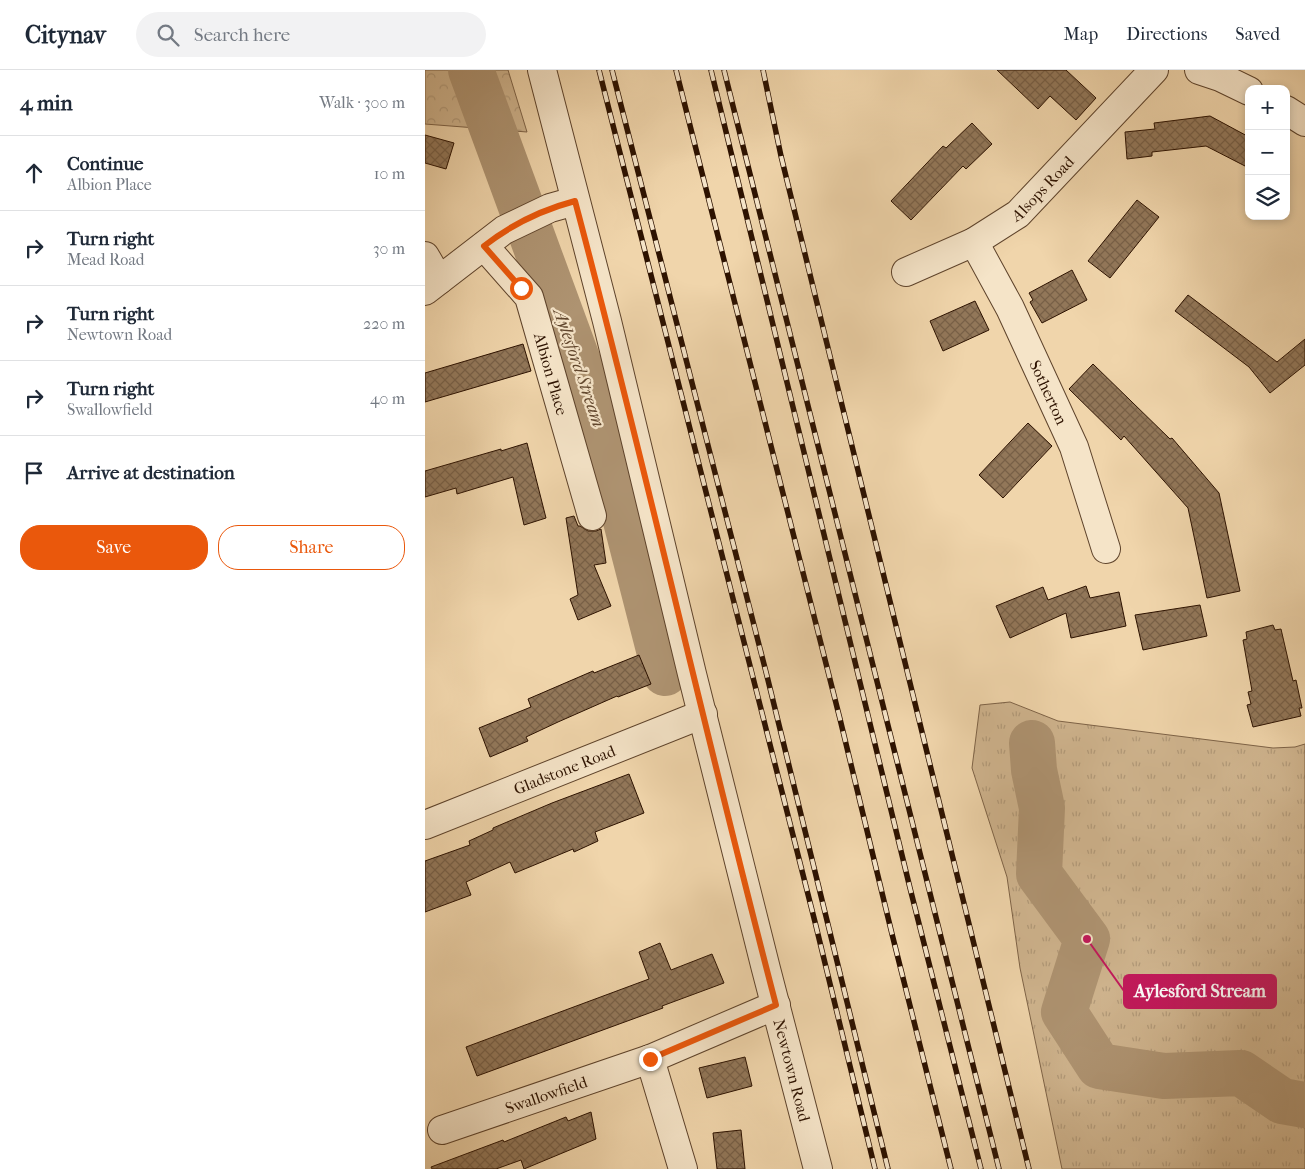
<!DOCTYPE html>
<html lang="en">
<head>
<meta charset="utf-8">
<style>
	:root { --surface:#fff; --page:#f2f2f3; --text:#1f2937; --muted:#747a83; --line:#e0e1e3; --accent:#ea580c }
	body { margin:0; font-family:"IM FELL French Canon",serif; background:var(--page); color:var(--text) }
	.controls { position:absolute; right:15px; top:15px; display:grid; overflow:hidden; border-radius:10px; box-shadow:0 2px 8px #0003 }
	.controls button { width:45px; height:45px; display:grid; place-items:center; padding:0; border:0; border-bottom:1px solid var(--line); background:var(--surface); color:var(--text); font:25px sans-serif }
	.stop { position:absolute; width:15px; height:15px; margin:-11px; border:4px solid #ea580c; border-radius:50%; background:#fff }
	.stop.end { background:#ea580c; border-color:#fff; box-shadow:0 1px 5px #0008 }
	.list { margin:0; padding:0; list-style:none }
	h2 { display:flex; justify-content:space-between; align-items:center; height:65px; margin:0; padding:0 20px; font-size:21px }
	h2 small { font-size:16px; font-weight:400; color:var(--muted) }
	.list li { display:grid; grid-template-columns:32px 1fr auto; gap:15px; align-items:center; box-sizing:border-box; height:75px; padding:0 20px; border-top:1px solid var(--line) }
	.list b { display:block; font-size:19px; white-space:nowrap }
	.list p { margin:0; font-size:16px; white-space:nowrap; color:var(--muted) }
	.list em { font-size:16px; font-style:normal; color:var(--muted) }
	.actions { display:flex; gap:10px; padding:15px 20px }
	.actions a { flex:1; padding:11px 0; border:1px solid var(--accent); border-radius:20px; text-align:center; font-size:18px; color:var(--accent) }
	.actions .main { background:var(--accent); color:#fff }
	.icon { flex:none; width:28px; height:28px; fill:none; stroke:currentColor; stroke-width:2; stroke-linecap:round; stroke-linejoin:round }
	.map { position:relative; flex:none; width:880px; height:1099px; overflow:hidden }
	header { display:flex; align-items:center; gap:30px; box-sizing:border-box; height:70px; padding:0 25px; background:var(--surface); border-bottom:1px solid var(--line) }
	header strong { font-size:24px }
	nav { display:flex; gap:28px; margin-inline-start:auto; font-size:18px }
	.search { width:350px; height:45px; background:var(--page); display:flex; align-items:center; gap:12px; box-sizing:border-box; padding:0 18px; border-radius:28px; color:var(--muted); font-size:19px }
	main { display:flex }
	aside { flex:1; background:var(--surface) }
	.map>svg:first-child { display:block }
</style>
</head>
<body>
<header>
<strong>Citynav</strong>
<div class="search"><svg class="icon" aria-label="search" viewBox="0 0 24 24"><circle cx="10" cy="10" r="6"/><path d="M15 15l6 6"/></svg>Search here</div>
<nav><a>Map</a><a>Directions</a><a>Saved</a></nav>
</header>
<main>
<aside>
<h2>4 min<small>Walk · 300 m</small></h2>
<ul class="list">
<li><svg class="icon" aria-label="ahead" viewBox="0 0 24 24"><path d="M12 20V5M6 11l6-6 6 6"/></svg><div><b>Continue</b><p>Albion Place</p></div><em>10 m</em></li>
<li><svg class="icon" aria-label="right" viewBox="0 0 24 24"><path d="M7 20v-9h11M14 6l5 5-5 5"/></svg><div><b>Turn right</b><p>Mead Road</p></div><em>30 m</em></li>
<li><svg class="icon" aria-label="right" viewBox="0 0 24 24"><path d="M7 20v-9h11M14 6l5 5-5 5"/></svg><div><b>Turn right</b><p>Newtown Road</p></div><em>220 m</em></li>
<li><svg class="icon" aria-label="right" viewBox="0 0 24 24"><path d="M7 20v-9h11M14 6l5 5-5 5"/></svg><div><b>Turn right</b><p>Swallowfield</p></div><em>40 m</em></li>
<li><svg class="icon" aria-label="arrive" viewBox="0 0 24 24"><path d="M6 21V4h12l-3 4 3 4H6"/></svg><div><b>Arrive at destination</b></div></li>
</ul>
<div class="actions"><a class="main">Save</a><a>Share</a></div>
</aside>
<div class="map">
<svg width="880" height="1099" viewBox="0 0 880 1099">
	<defs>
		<pattern id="grass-tufts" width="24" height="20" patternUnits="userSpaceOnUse" patternTransform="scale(1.25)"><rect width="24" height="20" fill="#cfb48e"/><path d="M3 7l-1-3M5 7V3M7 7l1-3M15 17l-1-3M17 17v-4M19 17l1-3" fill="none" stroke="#b29a79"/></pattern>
		<pattern id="forest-crowns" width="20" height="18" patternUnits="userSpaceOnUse" patternTransform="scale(1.25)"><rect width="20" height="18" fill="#cfb48e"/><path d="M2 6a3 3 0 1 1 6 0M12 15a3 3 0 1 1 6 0" fill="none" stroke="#b29a79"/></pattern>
		<pattern id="building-cross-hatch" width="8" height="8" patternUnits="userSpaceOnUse" patternTransform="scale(1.25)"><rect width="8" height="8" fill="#927759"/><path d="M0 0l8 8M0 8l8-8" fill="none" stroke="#786047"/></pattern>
	</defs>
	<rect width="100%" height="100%" fill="#f0d5ab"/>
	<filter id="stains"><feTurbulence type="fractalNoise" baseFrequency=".004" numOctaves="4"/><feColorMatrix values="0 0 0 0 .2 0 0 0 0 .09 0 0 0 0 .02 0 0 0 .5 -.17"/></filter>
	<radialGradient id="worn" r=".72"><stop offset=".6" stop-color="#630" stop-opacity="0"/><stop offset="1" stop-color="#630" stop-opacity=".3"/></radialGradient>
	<path fill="url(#grass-tufts)" stroke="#7e6347" d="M585,632L633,651L848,678L870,677L880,674V1099H637L595,898L582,807L547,698L555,635Z"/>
	<path fill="url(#forest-crowns)" stroke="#7e6347" d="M0,0H83L102,62L0,54Z"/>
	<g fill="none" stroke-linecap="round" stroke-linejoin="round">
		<path stroke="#ae9371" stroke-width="46" d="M46,0L162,316L201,451L240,603
			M607,673L609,700L617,738L614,804L662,869L639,942L674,996L739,1006L816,1003L857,1031L880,1035"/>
	</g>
	<path fill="url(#building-cross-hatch)" stroke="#2d1200" d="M572,0H641L671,28L651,50L625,26L613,39Z
		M785,46L824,67V89L820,96L781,76L727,82V86L702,89L700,62L730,59L729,53Z
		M547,53L567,74L541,99L538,96L486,150L466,131L518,76L521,78Z
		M0,65L29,73L21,99L0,93Z
		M712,130L734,147L685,208L663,191Z
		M647,200L662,230L617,253L605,232L608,230L604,223Z
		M763,225L852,292L880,269V295L845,323L824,297L750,241Z
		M550,231L564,260L518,281L505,251Z
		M98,274L106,301L0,332V303Z
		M668,294L745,369L747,368L794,423L815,521L782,528L763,438L699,366L696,370L644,319Z
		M603,353L627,376L578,428L554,405Z
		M102,373L121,448L99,455L88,407L32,424L31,418L0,427V401L76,379V381Z
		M149,446L153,456H155L163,461H171L176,459L181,493L169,495L186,536L153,550L145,529L153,525L141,448Z
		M661,516L665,528L694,522L701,556L646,568L641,543L585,568L571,536L618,517L623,530Z
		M775,535L782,566L718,580L710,545Z
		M848,555L850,560L856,559L868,611L871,610L877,638H874L876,646L828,657L822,635L826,634L823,622L827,621L818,570L822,569L821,562Z
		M214,585L226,614L193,627L192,626L133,652L101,667L103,671L65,687L54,658L106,637L103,629L168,601L169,603Z
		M204,704L219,743L170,762L173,771L149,782L148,779L90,803L85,792L41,812L46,825L0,842V791L45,775L44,771L68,760V758L127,733Z
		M235,873L246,900L287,884L299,913L237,936L238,938L52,1006L41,977L224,909L214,882Z
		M320,987L327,1016L282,1028L274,998Z
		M166,1042L171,1069L99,1099L96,1090L71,1099H7L6,1097L78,1070L79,1072L141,1047L143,1051Z
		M316,1060L320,1099H292L288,1063Z"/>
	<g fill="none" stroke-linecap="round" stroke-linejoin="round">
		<g stroke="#5e432b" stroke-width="30">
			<g id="minor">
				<path id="s1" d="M117,0L182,251L267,604L341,899L393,1099"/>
				<path d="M774,0L795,7L824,21"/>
				<path d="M861,40L880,52"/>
				<path id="s2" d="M549,172L585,238L649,377L681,479"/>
				<path id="s3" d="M59,176L104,227L167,446"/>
				<path d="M0,186L14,210"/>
				<path id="s4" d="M481,202L549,172L593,144L729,0"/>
				<path d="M0,221L79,160L125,138L150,131"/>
				<path id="s5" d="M0,755L278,644"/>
				<path d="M225,989L258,1099"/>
				<path id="s6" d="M17,1060L225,989L351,935"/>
			</g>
		</g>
		<use href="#minor" stroke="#f5e4c8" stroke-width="28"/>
		<g stroke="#2d1200" stroke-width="5.5">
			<path id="rail" d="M174,0L390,852L450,1099
				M187,0L342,606L463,1099
				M251,0L415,649L467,864L526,1099
				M286,0L485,818L556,1099
				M299,0L574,1099
				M338,0L356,86L604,1099"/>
		</g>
		<use href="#rail" stroke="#f5e4c8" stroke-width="4" stroke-dasharray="11" stroke-linecap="butt"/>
	</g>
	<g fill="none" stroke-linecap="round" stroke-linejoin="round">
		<path stroke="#ea580c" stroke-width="6" d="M96,218L59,176C87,154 116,140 150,131C221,398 281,668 351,935L225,989"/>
	</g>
	<g text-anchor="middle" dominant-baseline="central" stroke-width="4.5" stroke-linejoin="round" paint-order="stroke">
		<g font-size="16" fill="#2d1200" stroke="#f5e4c8">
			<text stroke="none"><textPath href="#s4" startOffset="162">Alsops Road</textPath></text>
			<text stroke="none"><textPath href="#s3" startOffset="148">Albion Place</textPath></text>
			<text stroke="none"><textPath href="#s2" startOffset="168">Sotherton</textPath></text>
			<text stroke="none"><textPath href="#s5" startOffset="150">Gladstone Road</textPath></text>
			<text stroke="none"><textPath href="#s1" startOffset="1031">Newtown Road</textPath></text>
			<text stroke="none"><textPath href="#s6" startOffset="110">Swallowfield</textPath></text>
		</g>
		<g font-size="18" font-style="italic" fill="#61462d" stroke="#f5e4c8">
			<text transform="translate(154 298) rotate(71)">Aylesford Stream</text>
		</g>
	</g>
	<path fill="none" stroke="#c2185b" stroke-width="2" d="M662 869L699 921"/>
	<circle fill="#c2185b" stroke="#f5e4c8" stroke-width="2" cx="662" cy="869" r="5"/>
	<rect fill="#c2185b" stroke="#c2185b" stroke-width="2" x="699" y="905" width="152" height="33" rx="5"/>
	<g font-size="18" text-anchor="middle" font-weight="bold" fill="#fff">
		<text x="775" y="927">Aylesford Stream</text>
	</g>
	<rect width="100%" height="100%" filter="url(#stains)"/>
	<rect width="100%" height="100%" fill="url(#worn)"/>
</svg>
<div class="controls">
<button>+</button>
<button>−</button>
<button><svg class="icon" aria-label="layers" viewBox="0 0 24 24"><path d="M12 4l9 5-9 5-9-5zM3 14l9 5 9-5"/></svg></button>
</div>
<div class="stop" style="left:96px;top:218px"></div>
<div class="stop end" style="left:225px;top:989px"></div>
</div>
</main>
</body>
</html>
